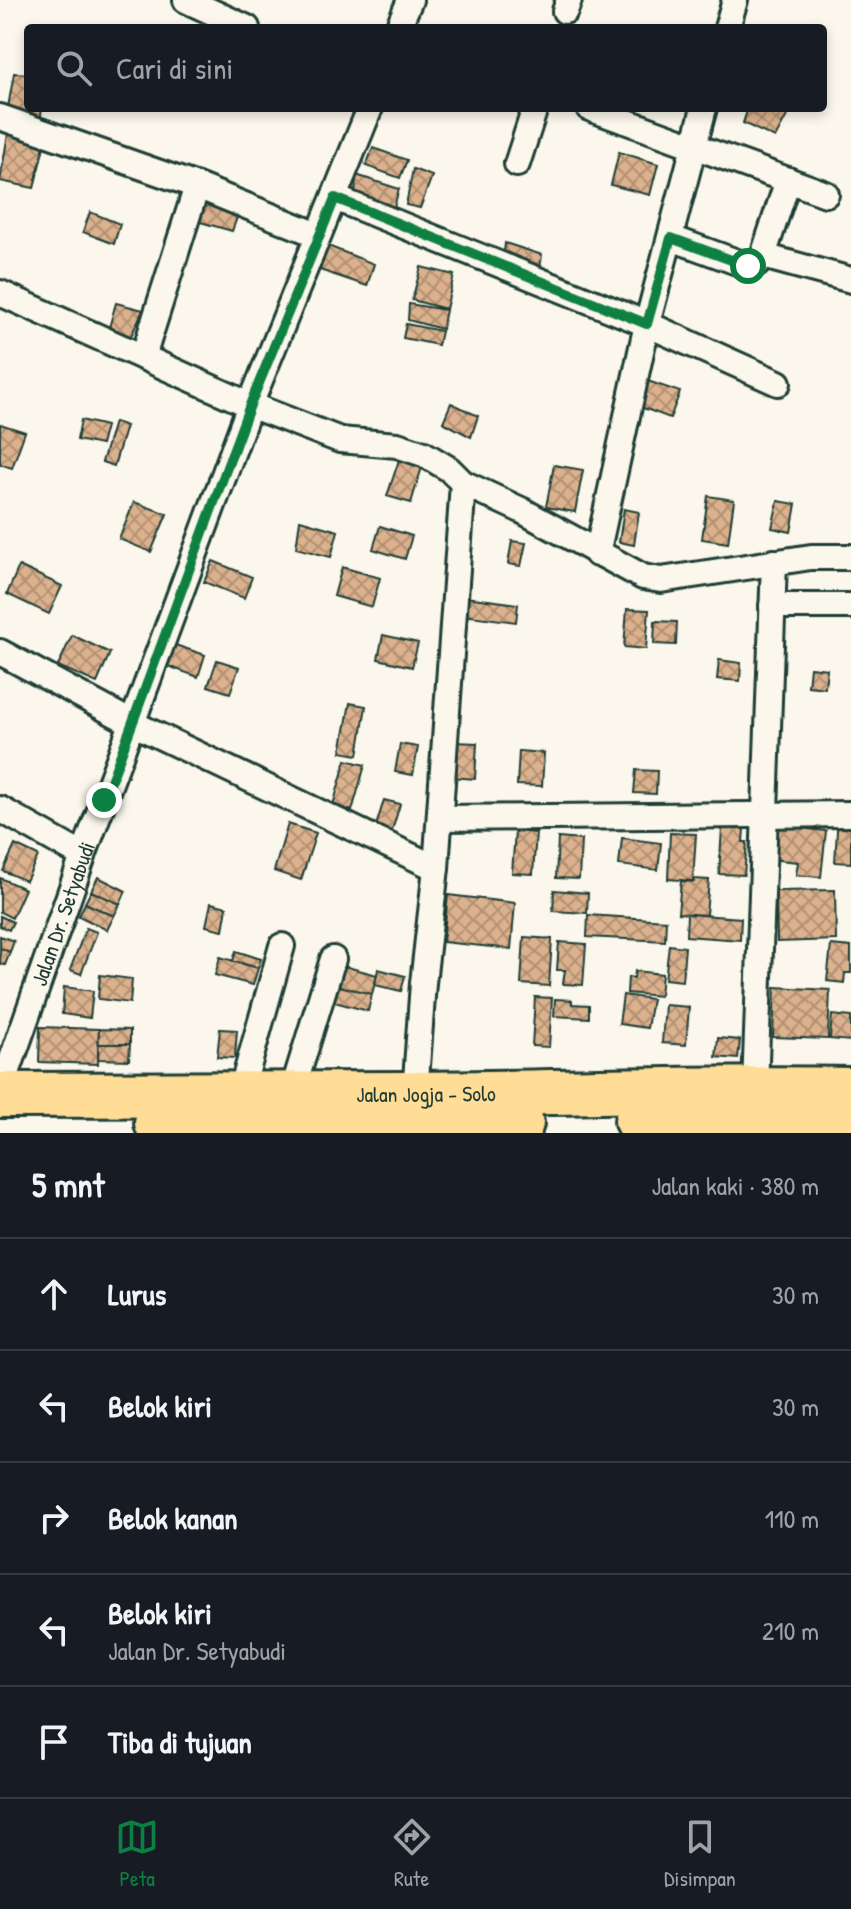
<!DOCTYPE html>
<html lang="id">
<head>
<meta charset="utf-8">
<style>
	:root { --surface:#171b24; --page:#242831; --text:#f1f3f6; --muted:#9ea1a6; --line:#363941; --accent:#0b8043 }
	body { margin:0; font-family:"Patrick Hand",sans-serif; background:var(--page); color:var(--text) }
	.stop { position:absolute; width:24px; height:24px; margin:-18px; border:6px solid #0b8043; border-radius:50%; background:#fff }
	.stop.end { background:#0b8043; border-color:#fff; box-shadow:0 2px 8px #0008 }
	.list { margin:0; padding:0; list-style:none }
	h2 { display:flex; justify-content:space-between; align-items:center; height:104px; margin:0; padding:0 32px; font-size:34px }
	h2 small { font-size:26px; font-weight:400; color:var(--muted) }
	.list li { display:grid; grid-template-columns:52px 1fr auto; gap:24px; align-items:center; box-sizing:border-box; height:112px; padding:0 32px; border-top:2px solid var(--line) }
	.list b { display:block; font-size:30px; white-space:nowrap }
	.list p { margin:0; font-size:26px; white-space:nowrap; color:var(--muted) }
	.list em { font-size:26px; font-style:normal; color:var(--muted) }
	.icon { flex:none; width:44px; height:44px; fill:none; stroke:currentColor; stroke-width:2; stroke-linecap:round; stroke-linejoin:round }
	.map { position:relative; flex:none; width:851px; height:1133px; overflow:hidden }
	.search { position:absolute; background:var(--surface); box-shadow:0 4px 12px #0003; left:24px; right:24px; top:24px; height:88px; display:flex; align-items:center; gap:20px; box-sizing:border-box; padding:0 28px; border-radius:8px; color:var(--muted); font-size:30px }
	.sheet { height:664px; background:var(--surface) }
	nav { display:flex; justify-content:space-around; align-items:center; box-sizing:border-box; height:112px; border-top:2px solid var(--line); background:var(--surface); font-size:22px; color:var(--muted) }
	nav a { display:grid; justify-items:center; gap:4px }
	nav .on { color:var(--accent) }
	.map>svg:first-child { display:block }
</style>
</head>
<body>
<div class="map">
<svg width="851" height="1133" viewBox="0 0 851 1133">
	<defs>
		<pattern id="building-cross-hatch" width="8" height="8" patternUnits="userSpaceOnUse" patternTransform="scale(2)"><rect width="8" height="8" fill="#dcb18d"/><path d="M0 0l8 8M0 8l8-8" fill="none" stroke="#b29174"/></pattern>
	</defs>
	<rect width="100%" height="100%" fill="#fbf7ec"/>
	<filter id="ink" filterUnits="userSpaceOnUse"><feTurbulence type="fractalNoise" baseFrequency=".0125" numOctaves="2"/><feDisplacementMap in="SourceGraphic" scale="16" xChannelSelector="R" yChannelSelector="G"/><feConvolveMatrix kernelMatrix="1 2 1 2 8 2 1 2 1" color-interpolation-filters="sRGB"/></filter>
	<g filter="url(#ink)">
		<path fill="url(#building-cross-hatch)" stroke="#1f3d34" stroke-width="2" d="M14,73L28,74V108H42L40,122L7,113Z
			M748,108H785L790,110L775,138L743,123Z
			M9,128L45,142L34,188L0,181Z
			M373,148L407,160L400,178L366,166Z
			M619,152L658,164L650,195L611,185Z
			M413,169L432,176L420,208L406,205Z
			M356,175L399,189L394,207L355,195Z
			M204,197L240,209L232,231L197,221Z
			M90,212L120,224L114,244L83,232Z
			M505,243L542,255L539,275L503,260Z
			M328,246L374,264L367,286L320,270Z
			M421,267L454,275L446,309L412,300Z
			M116,303L143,310L127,345L107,335Z
			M409,304L446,310L442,329L408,320Z
			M406,324L441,331L438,345L403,338Z
			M636,377L680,392L670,418L630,403Z
			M451,403L478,416L471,437L443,422Z
			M81,420L106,426L101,445L77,440Z
			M114,422L126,426L114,466L102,462Z
			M0,424L25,432L12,468L0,464Z
			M399,460L422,467L411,503L387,496Z
			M554,465L583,470L575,512L546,507Z
			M708,496L734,500L728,543L702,539Z
			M778,501L796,504L791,532L772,528Z
			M134,502L167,514L151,552L119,539Z
			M624,509L639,512L634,545L619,542Z
			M300,520L338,531L331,557L296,548Z
			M380,526L412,536L405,559L373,549Z
			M512,541L526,543L521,566L508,564Z
			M213,561L252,577L244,598L204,582Z
			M19,566L62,586L49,614L7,594Z
			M342,567L380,578L372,607L334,596Z
			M465,597L518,604L516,622L462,615Z
			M627,609L649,610L646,649L624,647Z
			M655,621L677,622L676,645L654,644Z
			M72,635L110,653L97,683L58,666Z
			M383,635L418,643L412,667L378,659Z
			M169,643L205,655L198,677L162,664Z
			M217,660L239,667L230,693L208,686Z
			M719,660L741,663L740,681L717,679Z
			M810,667L827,669L825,688L808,686Z
			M350,703L366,706L358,755L341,752Z
			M454,742L477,743L475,779L452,777Z
			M400,744L418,747L413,775L395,772Z
			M519,751L544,753L542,786L517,785Z
			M346,760L365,765L352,811L333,805Z
			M636,770L657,771L656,794L634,793Z
			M384,800L400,804L392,831L376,826Z
			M838,815L851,816V863L835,862Z
			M288,824L316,833L301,880L274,871Z
			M772,825L826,831L821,877L796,875L798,862L769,859Z
			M722,828L744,829L743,842H747L744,875L719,874Z
			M515,831L536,833L533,874L512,873Z
			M670,833L696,834L693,881L668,879Z
			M558,838L581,840L579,879L556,878Z
			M622,838L661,843L658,870L619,865Z
			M15,845L38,856L26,881L3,871Z
			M98,877L126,891L120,904L91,891Z
			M0,878L25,889L12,918L0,912Z
			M694,879L709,880L706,915L678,913L681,881L694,882Z
			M554,890L588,893L587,913L553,911Z
			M835,890L836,940L777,942L776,891Z
			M91,891L120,904L114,916L85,903Z
			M448,895L515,903L511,949L443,942Z
			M85,903L114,916L107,930L79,916Z
			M211,903L227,907L223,930L206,926Z
			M687,914L741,918L740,940L686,936Z
			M588,915L666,920L665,941L587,937Z
			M0,916L13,922L9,930L0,926Z
			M86,928L97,932L81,974L70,970Z
			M0,936L14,941L10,952L0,948Z
			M524,937L552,939L549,986L521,984Z
			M559,942L586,944L583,985L563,984L565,970H557Z
			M669,945L685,947L682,981L665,979Z
			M831,945L851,947V973H845L844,983L827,981Z
			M0,948L10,952L5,965L0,964Z
			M236,951L261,959L258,968L233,961Z
			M220,957L258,968L253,985L215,975Z
			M336,964L377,975L372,994L331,984Z
			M378,969L405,976L401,991L375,985Z
			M635,971L662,974L660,996L627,993L628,977L634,978Z
			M100,975L132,979L130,1003L98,999Z
			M331,984L372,994L368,1011L327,1000Z
			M64,987L93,991L90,1018L62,1014Z
			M775,987L830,990L828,1039L773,1037Z
			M623,995L652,999L647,1028L619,1024Z
			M535,997L552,998L549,1047L532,1046Z
			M555,999L572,1000V1004L589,1005V1018L554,1016Z
			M665,1005L689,1007L686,1045L662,1043Z
			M832,1015L851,1017V1041L830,1039Z
			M40,1027L99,1029L98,1064L39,1062Z
			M99,1029L130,1030V1044H98Z
			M220,1029L237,1030L235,1058L217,1057Z
			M718,1038L740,1040L738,1059L716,1057Z
			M98,1044H130L129,1060L98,1059Z"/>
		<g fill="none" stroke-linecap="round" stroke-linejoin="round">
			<g stroke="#1f3d34" stroke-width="30">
				<g id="street">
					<path d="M186,0L247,28"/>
					<path d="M565,11L569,0"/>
					<path d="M398,28L410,0"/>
					<path d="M727,28L735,0"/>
					<path d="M589,108L826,194"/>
					<path d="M0,117L197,186L318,235"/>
					<path d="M517,164L535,108"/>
					<path d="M335,198L647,324L778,383"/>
					<path d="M671,238L748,266L757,264L763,256L788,180"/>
					<path d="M763,256L851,280"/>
					<path d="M0,293L250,405L340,440L397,445L424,454L449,469L463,483L521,510L643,577L661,580L811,557H851"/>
					<path d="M143,357L197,186"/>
					<path d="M597,554L647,324L704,108"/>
					<path d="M772,606H851"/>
					<path d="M0,652L132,723L436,868"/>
					<path d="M0,809L83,856"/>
					<path d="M440,818L851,814"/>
					<path d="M755,1088L774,562"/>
					<path d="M241,1092L282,946"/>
					<path id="s1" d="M0,1093L83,856L250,405L370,108"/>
					<path d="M292,1093L333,959"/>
					<path d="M415,1094L423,983L436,868L463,483"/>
				</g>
			</g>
			<g stroke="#1f3d34" stroke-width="50">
				<g id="highway">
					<path id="s2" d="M0,1095C138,1094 276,1094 413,1094C559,1093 705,1087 851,1090"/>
					<path d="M637,1121L849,1119"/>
					<path d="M157,1123H521"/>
				</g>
			</g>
			<use href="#street" stroke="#fbf7ec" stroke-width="24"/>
			<use href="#highway" stroke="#ffdd96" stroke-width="44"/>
		</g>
	</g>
	<g fill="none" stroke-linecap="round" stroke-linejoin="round" filter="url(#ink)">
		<path stroke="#0b8043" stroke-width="10" d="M104,800L250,405L335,198L647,324L671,238L748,266"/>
	</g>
	<g text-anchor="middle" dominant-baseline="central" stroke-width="6" stroke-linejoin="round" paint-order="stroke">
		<g font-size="22" fill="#1f3d34" stroke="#fbf7ec">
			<text stroke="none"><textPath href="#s1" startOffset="190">Jalan Dr. Setyabudi</textPath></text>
			<text stroke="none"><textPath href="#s2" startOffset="426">Jalan Jogja - Solo</textPath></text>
		</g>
	</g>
</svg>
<div class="stop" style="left:748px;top:266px"></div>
<div class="stop end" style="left:104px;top:800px"></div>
<div class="search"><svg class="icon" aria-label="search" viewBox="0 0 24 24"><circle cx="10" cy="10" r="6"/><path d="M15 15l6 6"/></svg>Cari di sini</div>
</div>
<section class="sheet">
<h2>5 mnt<small>Jalan kaki · 380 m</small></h2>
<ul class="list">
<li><svg class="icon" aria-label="ahead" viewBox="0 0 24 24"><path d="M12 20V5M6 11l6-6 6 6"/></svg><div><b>Lurus</b></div><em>30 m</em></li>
<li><svg class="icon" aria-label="left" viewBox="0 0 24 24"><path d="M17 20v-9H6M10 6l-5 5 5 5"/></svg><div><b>Belok kiri</b></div><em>30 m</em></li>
<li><svg class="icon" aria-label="right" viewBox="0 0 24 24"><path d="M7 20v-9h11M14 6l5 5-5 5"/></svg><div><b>Belok kanan</b></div><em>110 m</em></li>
<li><svg class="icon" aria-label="left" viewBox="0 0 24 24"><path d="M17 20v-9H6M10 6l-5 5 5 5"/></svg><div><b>Belok kiri</b><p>Jalan Dr. Setyabudi</p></div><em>210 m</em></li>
<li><svg class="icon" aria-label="arrive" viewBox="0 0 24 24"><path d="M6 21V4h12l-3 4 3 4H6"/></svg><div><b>Tiba di tujuan</b></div></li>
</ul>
</section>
<nav>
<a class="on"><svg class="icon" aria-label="map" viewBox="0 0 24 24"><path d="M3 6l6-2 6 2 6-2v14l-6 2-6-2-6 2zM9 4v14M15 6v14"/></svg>Peta</a>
<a><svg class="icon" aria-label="directions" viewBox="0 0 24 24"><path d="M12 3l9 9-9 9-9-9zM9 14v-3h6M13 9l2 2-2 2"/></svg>Rute</a>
<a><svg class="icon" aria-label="saved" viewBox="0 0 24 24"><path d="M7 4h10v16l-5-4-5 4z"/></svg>Disimpan</a>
</nav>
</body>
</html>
